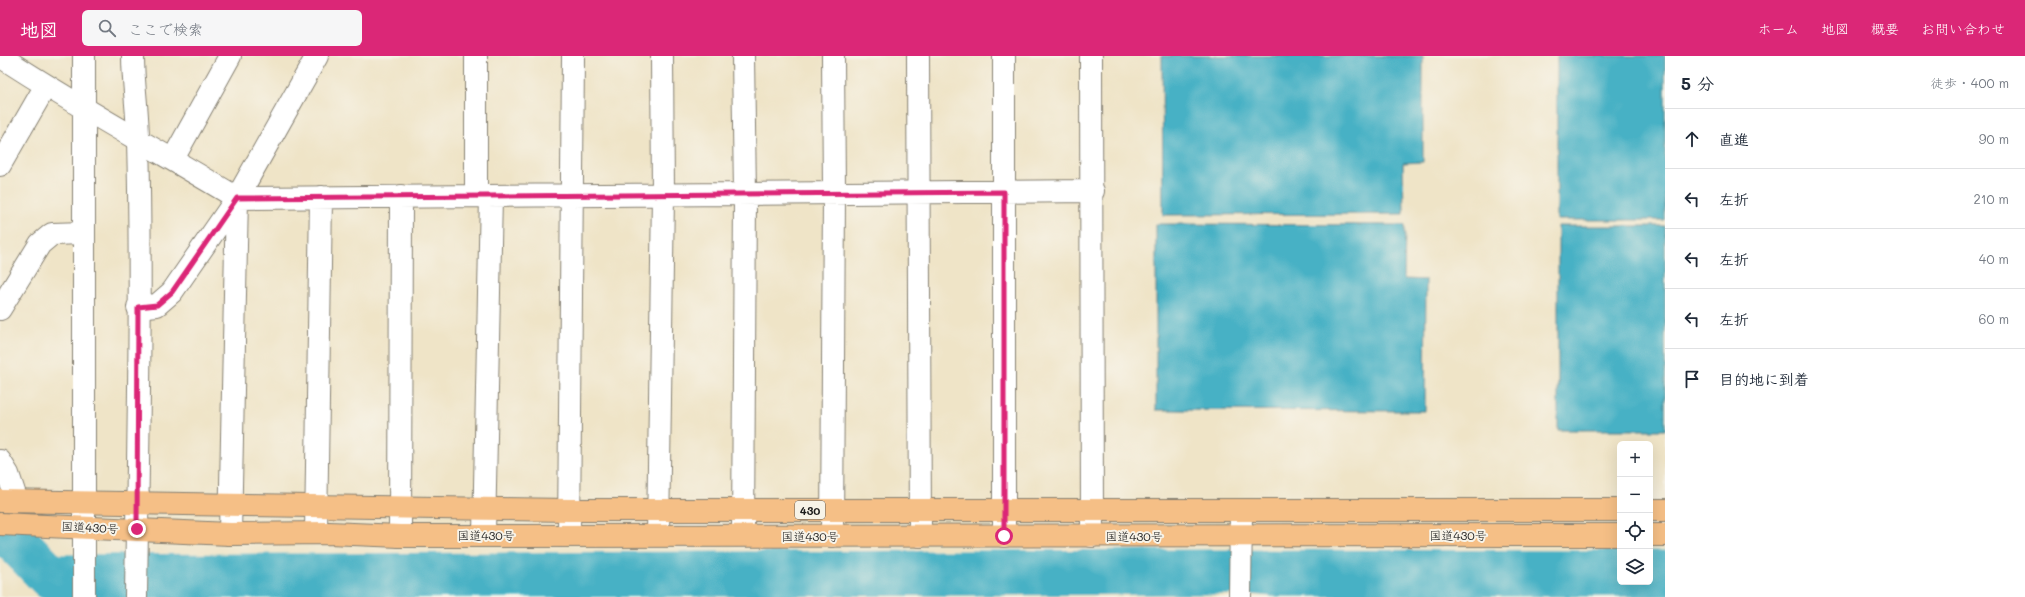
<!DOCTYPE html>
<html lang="ja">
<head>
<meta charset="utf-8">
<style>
	:root { --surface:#fff; --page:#f6f6f7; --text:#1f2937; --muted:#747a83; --line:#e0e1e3; --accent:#db2777 }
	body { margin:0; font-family:Mali,"Klee One",sans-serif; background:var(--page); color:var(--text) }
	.controls { position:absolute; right:12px; bottom:12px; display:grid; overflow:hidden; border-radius:6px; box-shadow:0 4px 16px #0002 }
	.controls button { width:36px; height:36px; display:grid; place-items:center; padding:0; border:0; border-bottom:1px solid var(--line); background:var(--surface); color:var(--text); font:20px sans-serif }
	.stop { position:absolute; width:12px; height:12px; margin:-9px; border:3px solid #db2777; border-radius:50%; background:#fff }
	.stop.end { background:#db2777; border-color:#fff; box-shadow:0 1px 4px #0008 }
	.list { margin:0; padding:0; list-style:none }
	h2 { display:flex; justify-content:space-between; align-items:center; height:52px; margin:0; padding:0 16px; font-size:17px }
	h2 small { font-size:13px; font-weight:400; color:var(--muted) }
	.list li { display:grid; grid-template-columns:26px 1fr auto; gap:12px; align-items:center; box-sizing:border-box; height:60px; padding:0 16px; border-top:1px solid var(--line) }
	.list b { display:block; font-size:15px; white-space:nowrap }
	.list em { font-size:13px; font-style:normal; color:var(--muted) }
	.icon { flex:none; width:22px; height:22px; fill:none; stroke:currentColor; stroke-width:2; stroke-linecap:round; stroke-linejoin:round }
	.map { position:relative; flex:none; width:1665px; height:541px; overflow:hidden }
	header { display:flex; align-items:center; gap:24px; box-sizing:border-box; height:56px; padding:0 20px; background:var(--accent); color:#fff }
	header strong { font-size:19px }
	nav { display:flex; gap:22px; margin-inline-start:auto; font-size:14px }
	.search { width:280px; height:36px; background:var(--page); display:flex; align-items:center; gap:10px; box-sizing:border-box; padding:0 14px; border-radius:6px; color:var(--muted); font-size:15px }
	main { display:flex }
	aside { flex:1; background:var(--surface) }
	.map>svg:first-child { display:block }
</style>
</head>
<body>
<header>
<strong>地図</strong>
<div class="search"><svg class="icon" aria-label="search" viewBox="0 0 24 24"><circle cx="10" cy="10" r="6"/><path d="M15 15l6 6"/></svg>ここで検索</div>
<nav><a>ホーム</a><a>地図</a><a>概要</a><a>お問い合わせ</a></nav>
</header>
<main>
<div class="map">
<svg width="1665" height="541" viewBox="0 0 1665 541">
	<rect width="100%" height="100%" fill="#f7f3e8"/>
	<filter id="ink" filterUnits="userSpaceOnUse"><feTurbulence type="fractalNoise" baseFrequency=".025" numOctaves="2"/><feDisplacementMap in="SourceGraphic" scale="8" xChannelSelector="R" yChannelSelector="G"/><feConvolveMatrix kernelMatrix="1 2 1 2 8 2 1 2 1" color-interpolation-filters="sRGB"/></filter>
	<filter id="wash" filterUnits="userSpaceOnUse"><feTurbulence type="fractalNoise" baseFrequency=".012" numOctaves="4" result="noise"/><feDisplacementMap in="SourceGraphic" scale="16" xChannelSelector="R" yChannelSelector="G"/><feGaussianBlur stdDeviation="0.9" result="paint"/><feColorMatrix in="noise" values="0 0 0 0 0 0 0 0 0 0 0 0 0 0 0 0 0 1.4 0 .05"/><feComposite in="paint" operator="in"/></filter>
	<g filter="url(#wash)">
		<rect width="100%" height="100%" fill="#efe4c7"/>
		<path fill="#47b1c5" stroke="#326670" d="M1162,0H1423V106L1403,107L1404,158L1163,159Z
			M1557,0H1665V164H1557Z
			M1156,168L1405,169L1404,223L1426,224L1425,355L1156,354Z
			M1558,170H1665V374H1558Z
			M16,512H50L56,514V541H43V535Z"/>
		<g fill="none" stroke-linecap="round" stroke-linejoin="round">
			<path stroke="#47b1c5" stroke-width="7" d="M50,532V535L169,536L1206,530L1272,537H1665"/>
			<path stroke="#47b1c5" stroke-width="45" d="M0,469L50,521L1202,516L1620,517
				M1650,517H1665"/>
		</g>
	</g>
	<g filter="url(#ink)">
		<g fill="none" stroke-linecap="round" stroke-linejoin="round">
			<g stroke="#868072" stroke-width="24">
				<path id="minor" d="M0,0C77,51 158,94 237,142L1093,135
					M476,0V140
					M918,0L920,480
					M1004,0V480
					M1091,0L1092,480
					M173,103L230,0
					M0,109L45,31
					M138,251L157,249L172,236L237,142L317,0
					M0,253L40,188L52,178L84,177
					M0,405L8,418L17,445
					M316,477L321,141
					M230,478L237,142
					M484,478L491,140
					M569,479L573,0
					M658,479L663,139L662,0
					M743,479L745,138L743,0
					M400,480L401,140
					M832,480L834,137L833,0"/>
			</g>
			<g stroke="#868072" stroke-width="24">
				<path id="tertiary" d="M133,0C133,28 138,56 138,84C142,237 138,389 136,541
					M84,541V0
					M1240,541L1241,454"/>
			</g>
			<g stroke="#868072" stroke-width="24">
				<path id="trunk" d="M0,445L569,454H1620
					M1650,454H1665
					M0,468L230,478L329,477L400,480L1620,479
					M1650,479H1665"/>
			</g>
			<use href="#minor" stroke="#fff" stroke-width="22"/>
			<use href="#tertiary" stroke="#fff" stroke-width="22"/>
			<use href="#trunk" stroke="#f5bf86" stroke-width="22"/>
		</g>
	</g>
	<g fill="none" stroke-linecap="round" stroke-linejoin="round" filter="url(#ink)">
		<path stroke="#db2777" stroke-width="5" d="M137,473L138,251L157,249L172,236L237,142L1004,136V480"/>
	</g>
	<g text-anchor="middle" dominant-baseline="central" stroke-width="4" stroke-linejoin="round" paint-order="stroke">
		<rect fill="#f7f3e8" stroke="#5e5c59" stroke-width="1" x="795" y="445" width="30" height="18" rx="3"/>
		<g font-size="11" font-weight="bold" fill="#1c1c1c">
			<text x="810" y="454">430</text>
		</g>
		<g font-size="12" fill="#1c1c1c" stroke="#f7f3e8">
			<text transform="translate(90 471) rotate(3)">国道430号</text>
			<text x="486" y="479">国道430号</text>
			<text x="1458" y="479">国道430号</text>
			<text x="810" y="480">国道430号</text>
			<text x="1134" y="480">国道430号</text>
		</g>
	</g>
</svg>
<div class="controls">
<button>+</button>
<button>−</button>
<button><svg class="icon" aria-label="locate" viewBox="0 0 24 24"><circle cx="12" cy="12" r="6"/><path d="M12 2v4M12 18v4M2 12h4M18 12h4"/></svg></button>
<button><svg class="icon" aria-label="layers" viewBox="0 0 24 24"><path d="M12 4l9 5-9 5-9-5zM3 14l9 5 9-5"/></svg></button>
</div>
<div class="stop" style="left:1004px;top:480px"></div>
<div class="stop end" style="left:137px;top:473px"></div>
</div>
<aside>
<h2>5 分<small>徒歩 · 400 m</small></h2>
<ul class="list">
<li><svg class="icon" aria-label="ahead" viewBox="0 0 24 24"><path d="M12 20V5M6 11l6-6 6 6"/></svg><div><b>直進</b></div><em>90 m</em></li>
<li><svg class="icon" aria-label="left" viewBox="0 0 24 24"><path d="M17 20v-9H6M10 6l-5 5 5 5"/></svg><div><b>左折</b></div><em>210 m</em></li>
<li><svg class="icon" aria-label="left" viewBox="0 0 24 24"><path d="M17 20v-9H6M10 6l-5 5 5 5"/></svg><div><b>左折</b></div><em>40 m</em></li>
<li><svg class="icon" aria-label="left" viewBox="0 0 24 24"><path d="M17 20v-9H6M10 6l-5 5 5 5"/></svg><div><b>左折</b></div><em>60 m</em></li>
<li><svg class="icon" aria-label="arrive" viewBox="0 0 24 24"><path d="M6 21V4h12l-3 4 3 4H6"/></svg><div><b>目的地に到着</b></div></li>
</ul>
</aside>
</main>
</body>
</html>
